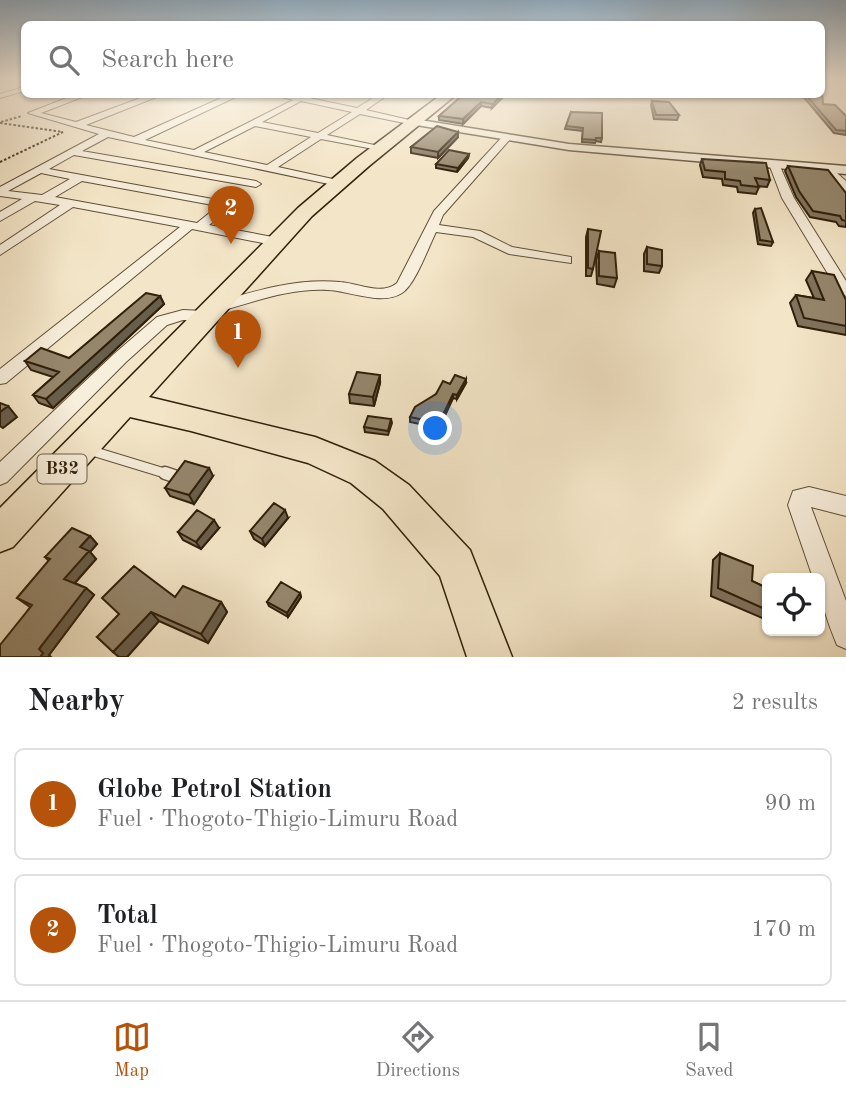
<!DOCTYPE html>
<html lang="en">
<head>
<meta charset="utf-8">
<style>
	:root { --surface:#fff; --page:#f6f6f6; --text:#202124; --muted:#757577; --line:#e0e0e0; --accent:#b45309 }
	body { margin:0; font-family:"Old Standard TT",serif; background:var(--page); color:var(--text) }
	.controls { position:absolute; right:21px; bottom:21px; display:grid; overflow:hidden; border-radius:10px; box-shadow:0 2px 5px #0004 }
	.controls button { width:63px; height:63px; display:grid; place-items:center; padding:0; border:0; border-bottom:2px solid var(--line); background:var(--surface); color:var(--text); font:35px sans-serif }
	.you { position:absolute; left:436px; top:429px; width:24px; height:24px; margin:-18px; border:5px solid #fff; border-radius:50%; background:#1a73e8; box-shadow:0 0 0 10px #1a73e833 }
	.badge { display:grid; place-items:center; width:46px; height:46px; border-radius:50%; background:var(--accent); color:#fff; font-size:23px; font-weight:700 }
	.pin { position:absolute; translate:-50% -58px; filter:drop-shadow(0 2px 4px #0008) }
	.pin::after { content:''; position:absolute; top:37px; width:24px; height:21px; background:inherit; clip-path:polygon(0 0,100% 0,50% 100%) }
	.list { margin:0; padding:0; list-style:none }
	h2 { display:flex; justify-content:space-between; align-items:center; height:91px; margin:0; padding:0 28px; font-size:30px }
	h2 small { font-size:23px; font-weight:400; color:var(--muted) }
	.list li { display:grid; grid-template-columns:46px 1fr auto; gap:21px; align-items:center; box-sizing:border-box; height:112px; margin:0 14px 14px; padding:0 14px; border:2px solid var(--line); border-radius:10px }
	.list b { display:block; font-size:26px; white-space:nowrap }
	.list p { margin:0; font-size:23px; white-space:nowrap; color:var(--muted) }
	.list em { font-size:23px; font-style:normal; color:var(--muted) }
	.icon { flex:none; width:38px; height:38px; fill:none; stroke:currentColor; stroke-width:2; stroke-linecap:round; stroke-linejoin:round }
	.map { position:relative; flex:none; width:846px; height:657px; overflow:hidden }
	.search { position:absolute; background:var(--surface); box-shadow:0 2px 5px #0004; left:21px; right:21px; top:21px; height:77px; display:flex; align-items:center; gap:18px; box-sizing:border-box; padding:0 24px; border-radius:10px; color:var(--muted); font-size:26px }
	.sheet { height:343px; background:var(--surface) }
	nav { display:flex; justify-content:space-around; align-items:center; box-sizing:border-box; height:98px; border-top:2px solid var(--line); background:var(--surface); font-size:19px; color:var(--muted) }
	nav a { display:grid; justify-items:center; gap:4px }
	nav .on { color:var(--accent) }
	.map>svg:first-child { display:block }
</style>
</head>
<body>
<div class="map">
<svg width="846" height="657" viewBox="0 0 846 657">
	<rect width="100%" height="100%" fill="#f3e5c7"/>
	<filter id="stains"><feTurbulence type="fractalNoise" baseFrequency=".00286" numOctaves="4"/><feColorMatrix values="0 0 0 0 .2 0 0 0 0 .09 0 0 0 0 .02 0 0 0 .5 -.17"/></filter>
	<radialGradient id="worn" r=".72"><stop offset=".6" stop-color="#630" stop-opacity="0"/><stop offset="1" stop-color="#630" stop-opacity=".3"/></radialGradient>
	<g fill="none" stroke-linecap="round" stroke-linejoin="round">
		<g stroke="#615039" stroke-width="11">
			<path id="service-far1" d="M89,450L171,475"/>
		</g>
		<g stroke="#615039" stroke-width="15">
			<path id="service" d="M165,473L174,476"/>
		</g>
		<g stroke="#615039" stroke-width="2">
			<path id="minor" d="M24,87V91L0,98V94Z
				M77,94H90L41,113L76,122L151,94H164L86,125L134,137L230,94H242L145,140L194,150L293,100L272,94H290L357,108L379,94H389L366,110L418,122L414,125L360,114L327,135L384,147V151L321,139L278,167L342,181L343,183L338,186L108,137L82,151L256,181L261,184L256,187L74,155L49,169L229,202L231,204L227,211L209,225L278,238L284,242L278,246L192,229L6,383L0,384V369L180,227L73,207L0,255V245L60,205L35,201L0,221V212L22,199L0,196V187L99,134L28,113ZM301,101L352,112L318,133L262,122ZM255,126L311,137L267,165L204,152ZM41,173L70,179L42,195L8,191ZM82,181L218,206L197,223L55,197Z
				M503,136L511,138L443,215L439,225L480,231L512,247L571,257V263L509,254L473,237L436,232C429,246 415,285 402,293C382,306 350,291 328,290C289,288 254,302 217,312L209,307L212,304C254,291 295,278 340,282C358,283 381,296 397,283L434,211Z
				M774,161L779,164L794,198L846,281V296L839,292L782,198L769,164Z
				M829,166L846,181V191L842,190L824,169Z
				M183,310L204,311L212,316L204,321L183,320L167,325L126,362L7,482L0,485V462L114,354L157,317Z
				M809,487L846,496V516L811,507L846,601V649L837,645C828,623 820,602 820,578H813L788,505L793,491Z"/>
		</g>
		<g stroke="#615039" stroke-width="3">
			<path id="tertiary" d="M414,119L569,144L846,166V174L569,150L410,124V120Z"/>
		</g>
		<g stroke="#301f0a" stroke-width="3">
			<path id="trunk" d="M442,94H457L369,166L312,216L149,397L315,437L375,461L409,485L470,550L512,657H467L440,576L383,509L351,483L308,463L191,431L130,417L13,547L0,552V508L298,208L357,158Z"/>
		</g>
		<path stroke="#301f0a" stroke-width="2" stroke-dasharray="2.5 2" stroke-linecap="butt" d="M1,122L22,116
			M0,123L63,132
			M0,162L63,132"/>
		<use href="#service-far1" stroke="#f7eedb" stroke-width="9"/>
		<use href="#service" stroke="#f7eedb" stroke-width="12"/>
		<use href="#minor" fill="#f7eedb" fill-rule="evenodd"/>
		<use href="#tertiary" fill="#f7eedb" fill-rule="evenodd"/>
		<use href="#trunk" fill="#f3e5c7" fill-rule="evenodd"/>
	</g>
	<path fill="#80735d" stroke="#301f0a" stroke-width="2" d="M464,94H506L492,108L481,106L463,124L439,120V116Z
		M801,94H822L823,104L846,116V135L834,133Z
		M652,101L679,115L677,120L654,119L651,105Z
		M571,112L602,138L601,142L596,141L595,143L582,142L583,131L565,129Z
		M458,132V137L438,158L411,153V147Z
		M469,154L468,158L457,172L436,168V164Z
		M702,159L770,180L767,187L758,186L759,187L756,194L738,192L737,187L723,185L722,179L703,177L700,165Z
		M788,166L846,193V227L839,226L836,222L810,217L796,197L785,171Z
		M755,209L773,242L771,246L758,244L753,213Z
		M588,229L593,269L591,276H586V237Z
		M647,247L662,266L659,273L644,271V254Z
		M599,251L617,278L614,287L597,284L596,260Z
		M812,271L846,300V335L798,326L790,303L796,295L814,298L806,280Z
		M160,296L164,304L53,408L39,403L33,395L53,377L31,370L25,361L69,358Z
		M380,383L374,406L350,403L349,394Z
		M466,383L457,399L453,398L439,428L410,422V417L436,394L450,384Z
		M391,419L392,423L388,435L365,432L364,427Z
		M213,476L194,504L170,496L165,488Z
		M288,518L265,546L254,539L250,531Z
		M219,528L201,549L183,540L178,532Z
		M90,536L97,544L90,552L96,559L75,583L86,588L94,595L49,655L0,657L30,607L17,598L49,561L45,557Z
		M720,553L752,581L767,588V620L711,596L713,560Z
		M300,593L301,597L288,617L269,606L267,602Z
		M175,597L221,602L227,612L208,643L159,621L127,657H119L97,637Z"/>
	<path fill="#685e4c" stroke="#301f0a" stroke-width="2" d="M502,94H506L492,108L493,104Z
		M481,102V106L463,124V119Z
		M458,132V137L438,158V152Z
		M469,154L468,158L457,172L458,168Z
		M160,296L164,304L53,408L46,399Z
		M380,375V383L374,406L373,397Z
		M466,379V383L457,399V395Z
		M453,394V398L439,428V423Z
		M8,406L17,417L3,428L0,426V412Z
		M209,468L213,476L194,504L189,495Z
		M285,510L288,518L265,546L262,539Z
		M214,520L219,528L201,549L196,542Z
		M90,536L97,544L90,552L96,559L72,586L64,579L80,547Z
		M86,588L94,595L49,655L51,657H40L39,649Z
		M300,593L301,597L288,617L287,613Z
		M221,602L227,612L208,643L201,634Z
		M151,612L159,621L127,657H119L113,652Z"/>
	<path fill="#95866c" stroke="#301f0a" stroke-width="2" d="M464,94H502L493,104L481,102L463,119L439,116Z
		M805,94H822L823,104L835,105L846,116V131L836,130Z
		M652,101L669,102L679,115H656Z
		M571,112L602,113V138H596V140L582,139L583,128L566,126Z
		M437,126L458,132L438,152L411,147Z
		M449,150L469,154L458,168L436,164Z
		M702,159L766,163L770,180L755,178L759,187L741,185L740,181L725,179V172L705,170Z
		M788,166L828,170L846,193V221L842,220L840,216L813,211L799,191Z
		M761,208L773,242L760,240L755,209Z
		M588,229L601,231L593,269L588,268Z
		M647,247L662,250V266L647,264Z
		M599,251L615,253L617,278L599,276Z
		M812,271L834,275L846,300V326L804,318L796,295L824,300Z
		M146,293L160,296L46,399L33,395L59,372L25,361L41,348L69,358Z
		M357,372L380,375L373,397L349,394Z
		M455,375L466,379L457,395L453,394L439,423L410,417L415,407L436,394L443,381L450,384Z
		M0,403L8,406L0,412Z
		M368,416L391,419L388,431L364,427Z
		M185,461L209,468L189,495L165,488Z
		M274,503L285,510L262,539L250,531Z
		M197,510L214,520L196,542L178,532Z
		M72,528L90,536L80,547L89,551L64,579L86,588L39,649L43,653L40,657H0V645L32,605L17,598L50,559L45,557Z
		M720,553L753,566L752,581L767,588V610L718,588Z
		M134,566L175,597L183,586L221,602L201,634L151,612L113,652L97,637L119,614L102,598Z
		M281,582L300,593L287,613L267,602Z"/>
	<linearGradient id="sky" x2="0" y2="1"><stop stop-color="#92adc1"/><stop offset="0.46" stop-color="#faf3e6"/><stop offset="1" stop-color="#faf3e6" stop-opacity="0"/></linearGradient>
	<rect width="846" height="171" fill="url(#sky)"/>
	<g text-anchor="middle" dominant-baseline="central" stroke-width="7" stroke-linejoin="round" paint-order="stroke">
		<rect fill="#f7eedb" stroke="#6c5d49" stroke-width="2" x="37.5" y="454.5" width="49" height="29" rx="5"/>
		<g font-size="18" font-weight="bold" fill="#301f0a">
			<text x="62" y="469">B32</text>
		</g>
	</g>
	<rect width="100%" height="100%" filter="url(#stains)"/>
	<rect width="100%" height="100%" fill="url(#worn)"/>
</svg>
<div class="controls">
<button><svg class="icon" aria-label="locate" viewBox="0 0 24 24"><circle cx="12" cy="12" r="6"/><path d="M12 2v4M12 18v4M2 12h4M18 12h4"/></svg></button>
</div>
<div class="you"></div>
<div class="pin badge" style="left:238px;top:368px">1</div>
<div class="pin badge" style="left:231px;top:244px">2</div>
<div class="search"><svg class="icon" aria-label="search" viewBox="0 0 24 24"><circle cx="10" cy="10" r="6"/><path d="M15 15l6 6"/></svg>Search here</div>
</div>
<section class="sheet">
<h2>Nearby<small>2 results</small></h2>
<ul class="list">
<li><span class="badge">1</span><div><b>Globe Petrol Station</b><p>Fuel · Thogoto-Thigio-Limuru Road</p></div><em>90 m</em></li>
<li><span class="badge">2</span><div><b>Total</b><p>Fuel · Thogoto-Thigio-Limuru Road</p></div><em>170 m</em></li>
</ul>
</section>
<nav>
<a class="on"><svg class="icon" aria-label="map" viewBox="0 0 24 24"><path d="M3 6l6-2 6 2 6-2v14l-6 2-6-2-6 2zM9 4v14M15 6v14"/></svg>Map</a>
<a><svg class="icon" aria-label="directions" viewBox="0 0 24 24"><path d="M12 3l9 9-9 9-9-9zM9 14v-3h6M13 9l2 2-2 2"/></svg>Directions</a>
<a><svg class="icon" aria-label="saved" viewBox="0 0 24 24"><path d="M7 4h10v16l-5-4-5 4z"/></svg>Saved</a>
</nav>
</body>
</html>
